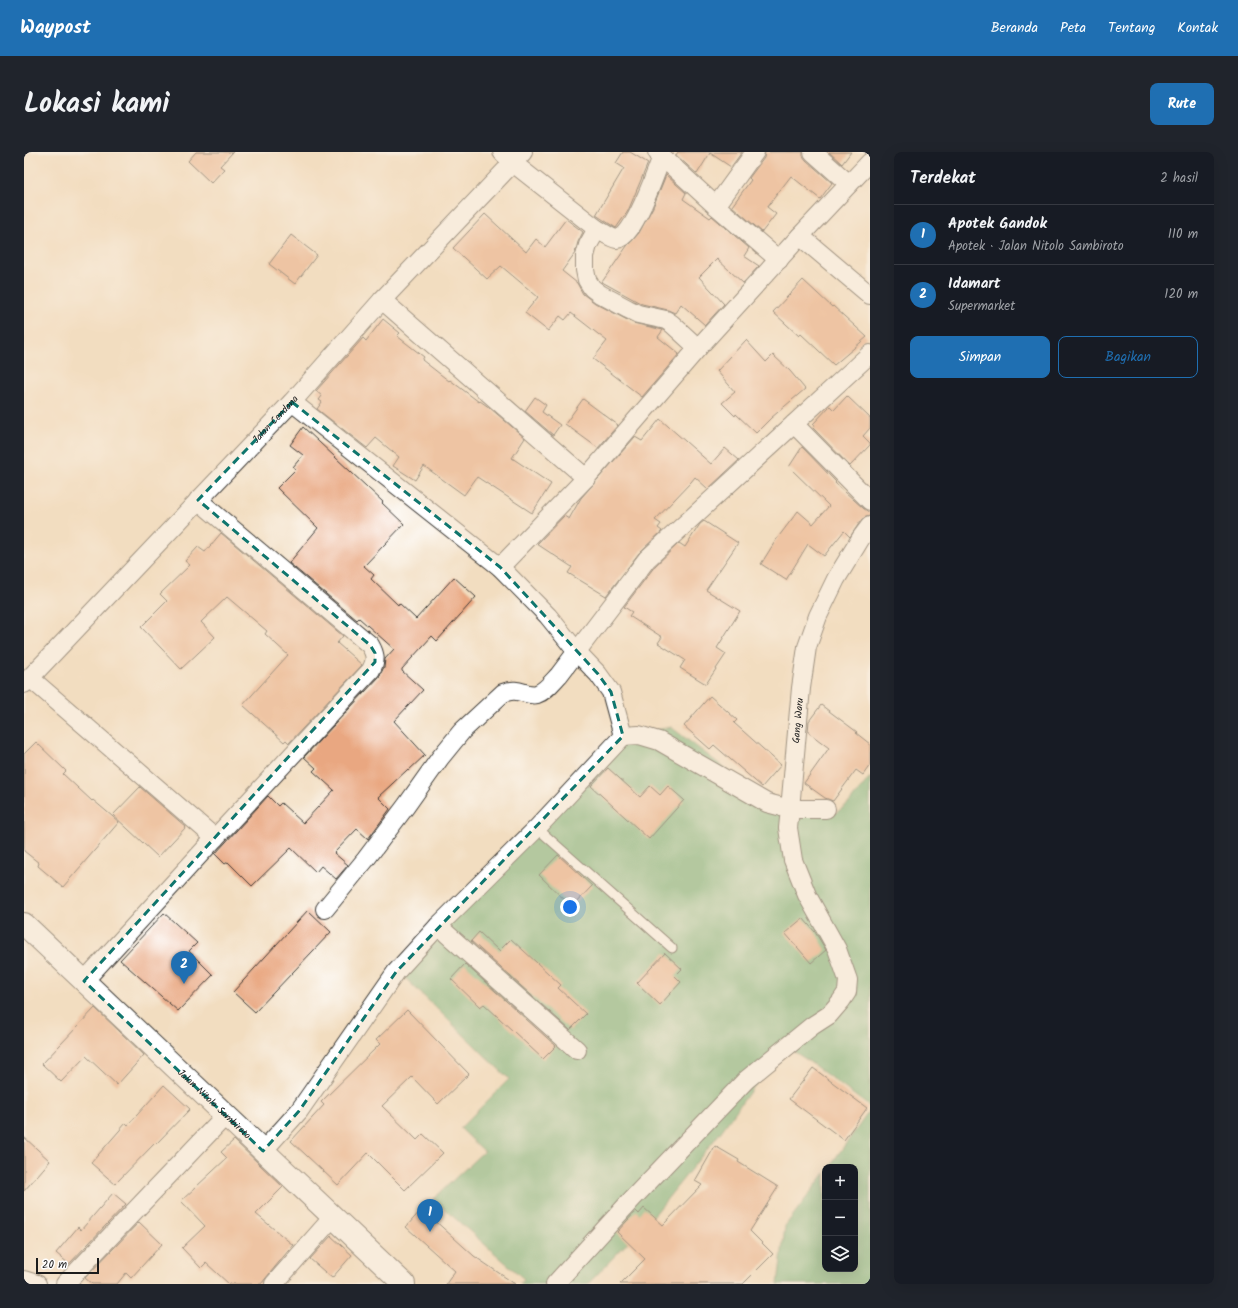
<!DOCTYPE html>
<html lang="id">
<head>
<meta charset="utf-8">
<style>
	:root { --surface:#171b24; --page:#20242c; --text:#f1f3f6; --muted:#9ea1a6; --line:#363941; --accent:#1f6fb2 }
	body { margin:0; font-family:Kalam,sans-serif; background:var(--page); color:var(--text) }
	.controls { position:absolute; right:12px; bottom:12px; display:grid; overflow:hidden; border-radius:8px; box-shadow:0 4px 16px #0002 }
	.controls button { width:36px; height:36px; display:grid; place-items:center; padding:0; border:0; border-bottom:1px solid var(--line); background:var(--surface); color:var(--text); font:20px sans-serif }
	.scale { position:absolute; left:12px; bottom:10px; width:63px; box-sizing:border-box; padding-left:4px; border:2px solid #1c1c1c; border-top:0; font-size:11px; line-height:14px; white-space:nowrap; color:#1c1c1c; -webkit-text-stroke:3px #fff; paint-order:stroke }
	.you { position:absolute; left:546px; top:755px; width:14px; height:14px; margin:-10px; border:3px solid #fff; border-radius:50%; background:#1a73e8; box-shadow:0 0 0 6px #1a73e833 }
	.badge { display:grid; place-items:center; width:26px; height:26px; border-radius:50%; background:var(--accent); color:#fff; font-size:13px; font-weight:700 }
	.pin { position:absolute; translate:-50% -33px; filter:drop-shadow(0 1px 2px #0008) }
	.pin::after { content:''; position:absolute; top:21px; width:14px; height:12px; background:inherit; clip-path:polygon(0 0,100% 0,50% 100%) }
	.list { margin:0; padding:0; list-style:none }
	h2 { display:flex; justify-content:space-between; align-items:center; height:52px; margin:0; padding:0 16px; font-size:17px }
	h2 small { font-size:13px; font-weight:400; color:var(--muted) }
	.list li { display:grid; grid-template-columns:26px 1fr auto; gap:12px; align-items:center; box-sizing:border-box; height:60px; padding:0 16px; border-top:1px solid var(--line) }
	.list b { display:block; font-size:15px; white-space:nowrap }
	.list p { margin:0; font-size:13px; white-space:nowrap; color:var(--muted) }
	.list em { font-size:13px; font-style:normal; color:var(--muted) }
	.actions { display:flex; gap:8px; padding:12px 16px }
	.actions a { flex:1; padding:9px 0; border:1px solid var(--accent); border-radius:8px; text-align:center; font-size:14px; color:var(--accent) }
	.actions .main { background:var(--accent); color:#fff }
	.icon { flex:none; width:22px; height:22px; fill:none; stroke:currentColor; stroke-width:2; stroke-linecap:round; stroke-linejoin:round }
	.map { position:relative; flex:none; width:846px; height:1132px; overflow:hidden; border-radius:8px }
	header { display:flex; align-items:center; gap:24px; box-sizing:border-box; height:56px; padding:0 20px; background:var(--accent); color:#fff }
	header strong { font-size:19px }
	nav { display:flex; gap:22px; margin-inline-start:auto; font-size:14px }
	.intro { display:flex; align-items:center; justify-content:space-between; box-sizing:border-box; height:96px; padding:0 24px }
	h1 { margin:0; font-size:28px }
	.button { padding:10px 18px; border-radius:8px; background:var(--accent); color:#fff; font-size:14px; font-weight:700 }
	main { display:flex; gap:24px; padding:0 24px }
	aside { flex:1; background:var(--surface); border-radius:8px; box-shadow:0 4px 16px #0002 }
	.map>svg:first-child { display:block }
</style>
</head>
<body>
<header>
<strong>Waypost</strong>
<nav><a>Beranda</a><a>Peta</a><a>Tentang</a><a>Kontak</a></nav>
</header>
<div class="intro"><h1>Lokasi kami</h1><a class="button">Rute</a></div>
<main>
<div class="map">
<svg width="846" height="1132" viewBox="0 0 846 1132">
	<rect width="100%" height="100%" fill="#fff"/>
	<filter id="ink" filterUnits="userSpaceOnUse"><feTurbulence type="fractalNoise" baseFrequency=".025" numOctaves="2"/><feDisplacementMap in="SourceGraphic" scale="8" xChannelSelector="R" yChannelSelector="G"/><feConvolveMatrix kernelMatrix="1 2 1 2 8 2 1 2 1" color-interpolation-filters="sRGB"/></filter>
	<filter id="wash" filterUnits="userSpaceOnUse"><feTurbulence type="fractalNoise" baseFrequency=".012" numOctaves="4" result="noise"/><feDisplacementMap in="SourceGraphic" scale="16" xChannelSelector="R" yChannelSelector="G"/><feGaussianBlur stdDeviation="0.9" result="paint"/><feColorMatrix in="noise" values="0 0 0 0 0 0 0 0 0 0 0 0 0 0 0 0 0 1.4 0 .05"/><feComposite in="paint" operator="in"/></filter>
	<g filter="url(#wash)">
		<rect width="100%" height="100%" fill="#f2ddc0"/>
		<path fill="#68b078" stroke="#42664a" d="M647,575L757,659L809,663L825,651L846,625V955L783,908L760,893L696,981L632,1061L564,1132H496L500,1127L409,1047L460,999L436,976L485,927L377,822L599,584Z
			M846,958V1132H754L761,1074L801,1021V1117H831V1015H805Z"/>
		<g id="blocks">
			<path fill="#e9a781" d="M172,0H209L196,14L200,17L187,31L164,9Z
				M599,0H606L624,11L604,59L592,76L572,63L600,16L592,11Z
				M654,0H718L707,15L686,1L673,22L652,3Z
				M741,0H779V4L782,8L808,31L796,47L767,24L743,55L752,62L738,80L708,54L727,28L725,26L740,6Z
				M805,0H827L818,12Z
				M642,23L662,41L659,47L686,66L688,64L725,96L720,104L735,114L719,131L693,107L675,125L700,152L681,173L657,152L651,161L644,158L618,152L578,130L603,94L615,81L629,55Z
				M461,62L502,100L512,87L521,95L542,67L559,80L554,90L551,101L538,119L553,131L559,142L571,151L609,171L639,178L634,185L655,202L618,245L569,207L583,189L547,161L541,168L536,164L524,179L501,161L514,145L477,114L463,127L429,96Z
				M267,83L293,103L271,132L245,112Z
				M779,128L808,155L809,154L843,185L810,213L777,182L775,184L749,160Z
				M359,167L376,181L373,184L400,205L398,208L425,229L426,228L455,250L456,249L466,256L501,286L488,306L527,332L508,361L453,325L440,343L400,314L391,328L369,314L375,305L352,286L343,296L293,257L298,250L295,248L298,244L292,239L339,186L342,189Z
				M722,188L742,210L749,203L766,219L781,237L747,266L732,281L712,262L711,264L698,251L711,240L693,219Z
				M823,244L846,266V276L839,284L846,291V293L826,314L789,276L791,273L789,272L806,254L810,258Z
				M511,245L522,253L518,260L536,273L529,283L501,259Z
				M559,247L594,273L574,296L541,272Z
				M636,267L687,312L701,296L715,308L684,337L671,325L667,330L631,368L637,372L634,376L638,379L615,401L582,444L544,421L548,415L513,392L540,364L545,367L557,346L611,285L618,289Z
				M279,275L359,350L358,351L380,372L340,414L350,423L347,427L374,453L375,451L392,467L430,425L452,445L413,489L408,484L378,517V519L399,538L370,569L401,603L384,619L383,618L354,645L366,657L344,687L333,677L310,701L324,713L312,727L297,714L292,720L267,696L228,734L204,710L201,712L191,702L244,644L254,654L257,651L279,671L310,638L289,619L292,616L280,605L355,525L360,515L361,507L370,497L335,466L333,468L265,411L294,376L253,336L272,317L269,315L279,303L266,293Z
				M778,295L812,330L811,331L839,356L846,361V364L842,365L838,367L826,385L820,379L800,404L784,392L762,428L737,412L752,388L774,359L789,372L805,354L765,315Z
				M680,369L714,391L682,438L716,459L693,496L702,502L682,532L656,516L661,508L634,491L638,485L605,464L608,460L600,455L631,414L655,391L661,395L676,372Z
				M197,381L319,484L313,491L338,513L265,591L262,588L260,590L219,553L264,503L241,482L243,479L203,445L177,470L191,485L157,517L117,475L143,449L136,442L166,413L161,409L174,395L181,400Z
				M686,544L713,568L710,571L757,613L738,635L690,593L686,597L660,574Z
				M797,553L833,580L832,581L846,592V613L839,623L832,618L809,649L801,646L780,631L805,596L784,580L785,569Z
				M12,590L42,619L39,622L68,649L69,648L95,670L39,735L14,714L15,711L0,699V602Z
				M584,616L616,645L626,634L636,643L644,634L660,648L625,687L567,634Z
				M116,635L162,675L134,705L89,663Z
				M534,703L568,734L548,755L515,723Z
				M284,758L307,780L231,860L209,840Z
				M140,761L173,791L165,799L189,823L154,859L96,808Z
				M779,766L791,780L802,798L787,811L761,781Z
				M455,780L475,799L487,787L537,833L534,836L562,862L546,878L447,789Z
				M641,801L658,817L651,824L657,830L636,853L613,831Z
				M441,812L532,894L519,907L460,852L456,855L427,827Z
				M71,856L120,903L93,933L62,904L37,930L18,912Z
				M383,858L445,922L414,952L388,925L358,954L393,988L399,982L419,1001L381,1038L344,1001L314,1033L267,989L300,953L297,950L356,892L352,888Z
				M789,916L843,956L820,988L765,947Z
				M140,933L166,957L132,992L131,991L91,1032L67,1011L102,971L104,973Z
				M0,985L26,1009L0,1039Z
				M210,988L259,1035L232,1062L269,1093L237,1132H205L182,1111L177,1116L158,1096L181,1074L157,1049L203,1006L197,1000Z
				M691,994L715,1008L714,1010L754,1035L726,1079L749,1102L719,1132H596L621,1107L593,1080L612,1059L615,1062L620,1056L639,1073L678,1033L671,1029Z
				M89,1041L102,1052L45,1112L32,1101L54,1075L57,1078Z
				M398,1057L450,1104L491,1132H422L431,1119L382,1075Z
				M115,1070L138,1092L107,1126L102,1121L93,1132H68L61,1126Z
				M307,1084L328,1103L308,1126L286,1107Z"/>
		</g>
	</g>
	<g filter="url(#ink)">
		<use href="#blocks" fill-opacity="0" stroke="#3c3935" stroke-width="1"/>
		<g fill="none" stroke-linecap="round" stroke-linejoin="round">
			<g stroke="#3c3935" stroke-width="11">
				<path id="service" d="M513,676L648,796"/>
			</g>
			<g stroke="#3c3935" stroke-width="20">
				<g id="minor">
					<path d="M478,0L489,11L573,77C579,80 586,86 593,87C609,87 633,18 638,4"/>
					<path d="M633,0L692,54L755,108"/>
					<path d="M789,0L825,32"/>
					<path d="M692,54L731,0"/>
					<path d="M573,77L564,93L561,104V118L563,128L568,136L576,142L604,157L614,162L642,168L648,172L674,196"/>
					<path d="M776,84L846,143"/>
					<path d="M358,148L562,326"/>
					<path d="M770,272L846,349"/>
					<path d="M476,415L562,326L674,196L776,84L846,10"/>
					<path d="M6,526L191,686"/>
					<path id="s1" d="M0,532L268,250L358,148L499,0"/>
					<path d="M599,584L615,583L635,589L743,651L766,657H802"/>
					<path d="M301,757L342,707L382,654L416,606L438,579L479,541C495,534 502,545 513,542C522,539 529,529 535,523L623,407L846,202"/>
					<path d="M414,774L553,898"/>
					<path d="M60,829L191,686L347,518C352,509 352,503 346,493L174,348"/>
					<path d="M239,999L275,959L372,820L414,774L513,676L599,584L587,540L574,522L553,500L524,464L476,415L268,250"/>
					<path d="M0,1128L13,1132"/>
					<path d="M41,1132L202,963"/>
					<path d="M250,1132L309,1065"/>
					<path id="s2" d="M531,1132L610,1045L722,928L788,874L805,863L817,849L823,840L824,828L813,797L783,743L769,708L764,676L766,657L777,536L783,495L794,464L812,427L837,386L846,374"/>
				</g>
			</g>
			<g stroke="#3c3935" stroke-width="24">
				<g id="tertiary">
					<path id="s3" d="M0,772L380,1132"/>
				</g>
			</g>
			<use href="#service" stroke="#fff" stroke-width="9"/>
			<use href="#minor" stroke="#fff" stroke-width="18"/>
			<use href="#tertiary" stroke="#fff" stroke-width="22"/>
		</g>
	</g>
	<path d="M0 0H846V1132H0ZM268,250L476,415L574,522L587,540L599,584L372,820L275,959L239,999L60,829L351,510V501L346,493L174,348Z" fill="#f2ddc0" fill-opacity=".55" fill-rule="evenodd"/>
	<path fill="none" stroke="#0f766e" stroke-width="3" stroke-dasharray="8 5" stroke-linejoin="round" d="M268,250L476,415L574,522L587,540L599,584L372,820L275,959L239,999L60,829L351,510V501L346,493L174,348Z"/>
	<g text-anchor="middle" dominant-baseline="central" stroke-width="3" stroke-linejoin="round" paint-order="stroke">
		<g font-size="10" fill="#1c1c1c" stroke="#fff">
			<text stroke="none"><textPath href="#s1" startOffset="365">Jalan Cendana</textPath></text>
			<text stroke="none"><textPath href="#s2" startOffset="699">Gang Waru</textPath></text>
			<text stroke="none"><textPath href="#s3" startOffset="262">Jalan Nitolo Sambiroto</textPath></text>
		</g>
	</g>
</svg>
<div class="controls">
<button>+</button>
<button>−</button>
<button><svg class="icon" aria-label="layers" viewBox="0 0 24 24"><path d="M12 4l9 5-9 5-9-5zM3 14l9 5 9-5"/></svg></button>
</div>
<div class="scale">20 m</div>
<div class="you"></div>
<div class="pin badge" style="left:406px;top:1080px">1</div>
<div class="pin badge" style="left:160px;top:832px">2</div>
</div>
<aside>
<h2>Terdekat<small>2 hasil</small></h2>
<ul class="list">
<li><span class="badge">1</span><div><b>Apotek Gandok</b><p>Apotek · Jalan Nitolo Sambiroto</p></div><em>110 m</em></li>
<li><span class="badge">2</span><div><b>Idamart</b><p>Supermarket</p></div><em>120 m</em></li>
</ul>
<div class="actions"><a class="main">Simpan</a><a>Bagikan</a></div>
</aside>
</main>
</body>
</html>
